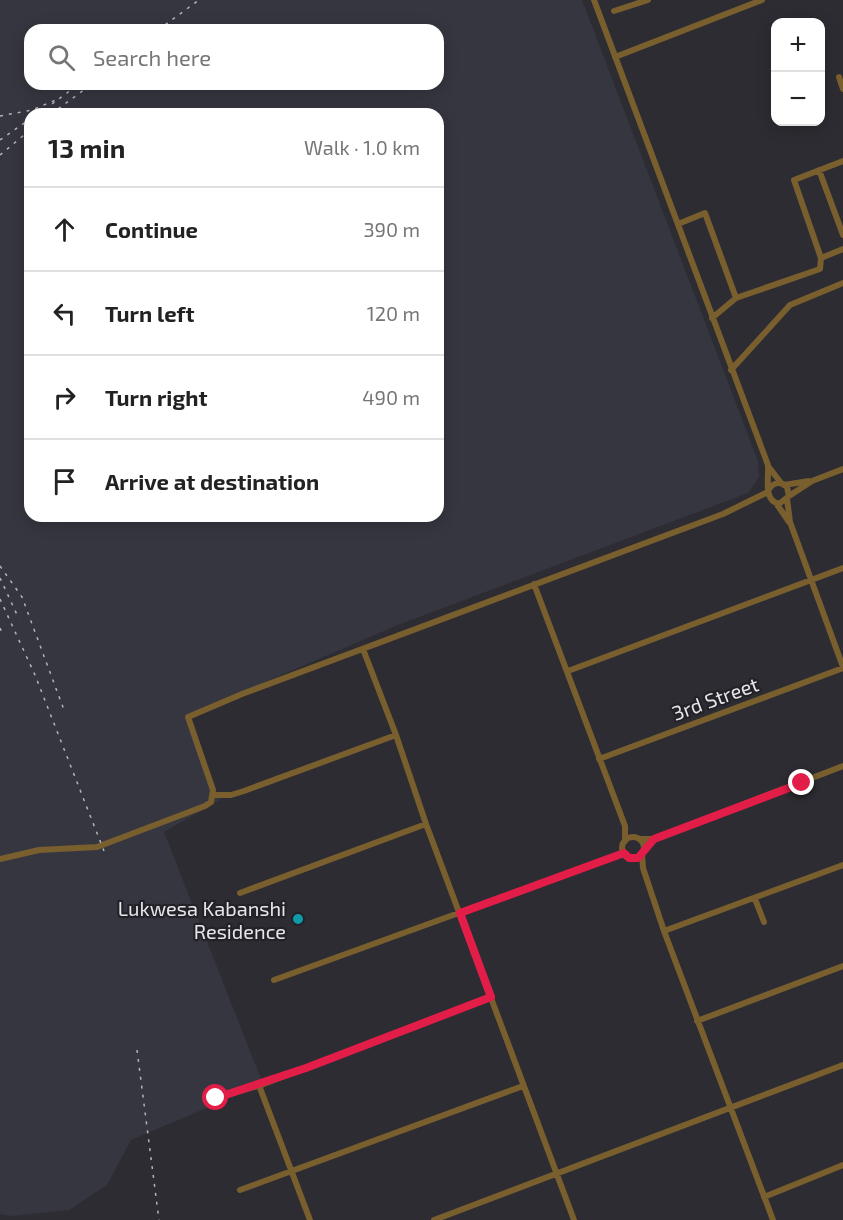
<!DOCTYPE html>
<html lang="en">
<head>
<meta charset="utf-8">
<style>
	:root { --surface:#fff; --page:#f2f2f2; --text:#222; --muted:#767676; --line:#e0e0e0 }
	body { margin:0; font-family:"Exo 2",sans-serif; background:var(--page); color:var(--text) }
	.controls { position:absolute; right:18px; top:18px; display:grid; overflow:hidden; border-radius:12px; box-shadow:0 3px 15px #0003 }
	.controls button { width:54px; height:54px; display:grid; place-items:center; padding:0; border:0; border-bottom:2px solid var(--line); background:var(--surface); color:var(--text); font:30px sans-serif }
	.stop { position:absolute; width:18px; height:18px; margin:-14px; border:4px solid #e11d48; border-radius:50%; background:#fff }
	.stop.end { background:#e11d48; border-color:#fff; box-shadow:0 2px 6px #0008 }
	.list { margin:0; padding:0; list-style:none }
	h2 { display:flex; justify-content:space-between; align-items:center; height:78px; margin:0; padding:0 24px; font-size:26px }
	h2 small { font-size:20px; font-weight:400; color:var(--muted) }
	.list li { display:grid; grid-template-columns:39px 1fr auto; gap:18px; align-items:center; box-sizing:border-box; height:84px; padding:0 24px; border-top:2px solid var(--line) }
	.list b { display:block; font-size:22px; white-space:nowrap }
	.list em { font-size:20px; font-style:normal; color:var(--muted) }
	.icon { flex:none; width:33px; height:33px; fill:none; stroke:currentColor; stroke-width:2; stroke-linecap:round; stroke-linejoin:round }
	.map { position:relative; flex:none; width:843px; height:1220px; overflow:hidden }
	.search { position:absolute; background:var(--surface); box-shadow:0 3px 15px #0003; left:24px; top:24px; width:420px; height:66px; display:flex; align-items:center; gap:15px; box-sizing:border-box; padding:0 21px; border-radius:18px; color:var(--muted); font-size:22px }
	.panel { position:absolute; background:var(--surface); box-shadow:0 3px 15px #0003; left:24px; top:108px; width:420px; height:414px; border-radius:18px }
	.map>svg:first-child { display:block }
</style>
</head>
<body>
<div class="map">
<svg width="843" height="1220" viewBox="0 0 843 1220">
	<rect width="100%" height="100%" fill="#2c2c32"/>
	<path fill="#363640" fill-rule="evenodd" d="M0,0H582L758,461L759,477L748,493L398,625L188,715L220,800L164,832L263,1084L131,1140L107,1185L69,1210L11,1216L0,1214ZM30,30H438V84H30ZM30,114H438V516H30Z"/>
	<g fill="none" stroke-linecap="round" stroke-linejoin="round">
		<path stroke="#795e2e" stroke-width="6" d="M594,0L768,465C769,479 763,500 779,504L789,496L787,487C781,481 774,482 769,489
			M614,11L648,0
			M615,57L762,0
			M839,77L843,89
			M819,170L843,235
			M678,224L705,213L736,298L712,318
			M821,258L843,249
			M736,298L820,269L821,258L794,180L843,161
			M731,370L790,305L843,283
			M768,466L781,483
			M784,485L809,481
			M789,496L812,481L843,469
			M787,499L790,522L843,667
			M776,503L789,522
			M534,584L625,826V841
			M363,649L396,735
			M568,671L843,568
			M599,759L843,668
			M213,795H231L244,791L396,735L426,824L574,1220
			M622 848a11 11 0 1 1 22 0a11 11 0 1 1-22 0Z
			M641,839H654L843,766
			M642,854L643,868L664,931L773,1220
			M0,859L39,850L97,847L205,806L211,802L213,790L188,717L242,694L723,514L768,492
			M240,893L426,824
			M755,899L764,922
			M664,931L843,865
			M274,980L624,853
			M697,1021L843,966
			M216,1098L261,1085
			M240,1190L523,1086
			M764,1197L843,1165
			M310,1220L260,1088L261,1085L491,997
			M434,1220L843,1065"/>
		<path stroke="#b4b4b9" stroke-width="1.5" stroke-dasharray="3 6" stroke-linecap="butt" d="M158,30L199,0
			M52,104L79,84
			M51,114L92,84
			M0,116L32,110L58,99
			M0,140L30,119
			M0,155L30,130
			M0,566L22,597L64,710
			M0,578L19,619
			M0,599L35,675L104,851
			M0,628L2,633
			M137,1050L159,1220"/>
	</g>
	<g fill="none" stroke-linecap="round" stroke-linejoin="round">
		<path stroke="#e11d48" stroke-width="8" d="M216,1098L306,1068L491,997L460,913L624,853L629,858H638L654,839L802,783"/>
	</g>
	<circle fill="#0f9aa8" stroke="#222228" stroke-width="2" cx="298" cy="919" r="6"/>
	<g text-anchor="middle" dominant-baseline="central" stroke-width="4.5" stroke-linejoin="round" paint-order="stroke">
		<g font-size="20" fill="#e7e7eb" stroke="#222228">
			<text transform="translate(715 698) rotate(-20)">3rd Street</text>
		</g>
		<g font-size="20" fill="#e7e7eb" stroke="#222228" text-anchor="end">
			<text x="286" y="908">Lukwesa Kabanshi<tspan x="286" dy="23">Residence</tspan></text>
		</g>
	</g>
</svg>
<div class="controls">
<button>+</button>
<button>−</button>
</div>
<div class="stop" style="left:216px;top:1098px"></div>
<div class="stop end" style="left:802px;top:783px"></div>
<div class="search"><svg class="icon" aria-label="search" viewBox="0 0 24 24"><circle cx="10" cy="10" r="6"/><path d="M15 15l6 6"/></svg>Search here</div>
<section class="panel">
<h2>13 min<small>Walk · 1.0 km</small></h2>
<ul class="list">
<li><svg class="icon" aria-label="ahead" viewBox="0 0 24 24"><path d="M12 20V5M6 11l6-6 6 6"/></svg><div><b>Continue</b></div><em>390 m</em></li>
<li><svg class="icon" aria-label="left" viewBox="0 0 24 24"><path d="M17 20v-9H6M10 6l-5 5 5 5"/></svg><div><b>Turn left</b></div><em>120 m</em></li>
<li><svg class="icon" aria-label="right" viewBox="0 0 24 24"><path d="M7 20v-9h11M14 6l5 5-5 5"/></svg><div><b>Turn right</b></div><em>490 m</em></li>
<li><svg class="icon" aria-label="arrive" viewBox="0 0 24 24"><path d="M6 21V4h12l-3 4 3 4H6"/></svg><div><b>Arrive at destination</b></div></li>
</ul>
</section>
</div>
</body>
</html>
